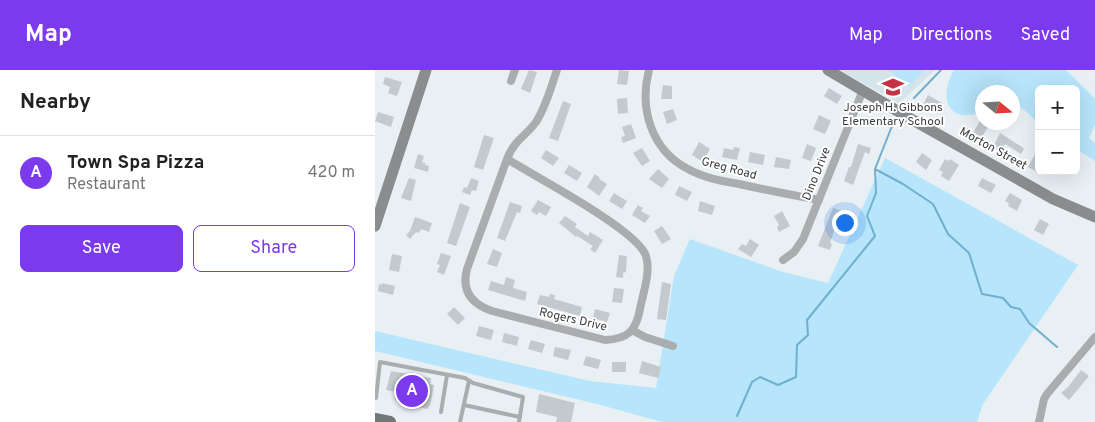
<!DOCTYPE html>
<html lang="en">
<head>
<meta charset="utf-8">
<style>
	:root { --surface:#fff; --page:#f2f2f2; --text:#222; --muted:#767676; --line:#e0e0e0; --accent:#7c3aed }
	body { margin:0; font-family:Overpass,sans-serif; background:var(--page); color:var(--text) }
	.controls { position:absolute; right:15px; top:15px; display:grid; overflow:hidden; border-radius:8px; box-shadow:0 5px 20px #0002 }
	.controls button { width:45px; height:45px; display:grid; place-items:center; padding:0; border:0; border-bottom:1px solid var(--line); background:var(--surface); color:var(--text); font:25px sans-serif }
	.compass { position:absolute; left:600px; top:15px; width:45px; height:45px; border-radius:50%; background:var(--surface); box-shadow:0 5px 20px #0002; rotate:108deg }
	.you { position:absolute; left:469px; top:152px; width:18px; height:18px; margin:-12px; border:4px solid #fff; border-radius:50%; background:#1a73e8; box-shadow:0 0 0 8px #1a73e833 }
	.badge { display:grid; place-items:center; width:32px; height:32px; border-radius:50%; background:var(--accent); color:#fff; font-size:16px; font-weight:700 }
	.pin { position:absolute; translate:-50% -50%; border:2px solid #fff; box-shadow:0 1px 5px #0006 }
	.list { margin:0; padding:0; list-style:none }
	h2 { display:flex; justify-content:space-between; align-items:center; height:65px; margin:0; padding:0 20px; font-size:21px }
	h2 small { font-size:16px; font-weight:400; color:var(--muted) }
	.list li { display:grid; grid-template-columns:32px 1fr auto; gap:15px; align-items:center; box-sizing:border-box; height:75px; padding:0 20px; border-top:1px solid var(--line) }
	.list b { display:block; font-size:19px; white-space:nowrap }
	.list p { margin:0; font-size:16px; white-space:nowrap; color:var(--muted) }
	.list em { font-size:16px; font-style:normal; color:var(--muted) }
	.actions { display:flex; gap:10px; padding:15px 20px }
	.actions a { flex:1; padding:11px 0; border:1px solid var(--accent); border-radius:8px; text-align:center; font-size:18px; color:var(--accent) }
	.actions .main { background:var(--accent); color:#fff }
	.map { position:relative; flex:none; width:720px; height:352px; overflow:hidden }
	header { display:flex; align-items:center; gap:30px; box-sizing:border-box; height:70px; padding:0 25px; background:var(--accent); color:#fff }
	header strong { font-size:24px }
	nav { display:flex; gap:28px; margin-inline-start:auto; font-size:18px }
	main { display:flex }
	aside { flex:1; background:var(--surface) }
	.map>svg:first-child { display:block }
</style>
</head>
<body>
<header>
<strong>Map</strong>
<nav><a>Map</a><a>Directions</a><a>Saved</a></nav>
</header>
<main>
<aside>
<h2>Nearby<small></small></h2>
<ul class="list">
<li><span class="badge">A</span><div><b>Town Spa Pizza</b><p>Restaurant</p></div><em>420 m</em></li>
</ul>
<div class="actions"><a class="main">Save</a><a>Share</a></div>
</aside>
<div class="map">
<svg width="720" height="352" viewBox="0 0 720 352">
	<rect width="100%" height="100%" fill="#e9f0f4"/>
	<path fill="#d5e3ea" d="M465,0H560L524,33Z"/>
	<path fill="#b7e5fb" d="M514,0H549L534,17Z
		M579,0H691L720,29V55L714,68L720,73V91L701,79V19H664V58C659,47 649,38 638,34V22H608L607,42C602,43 594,46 588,45C565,42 570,14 579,0Z
		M510,88L703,195L608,334L602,352H287L222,334L0,281V261L215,311L281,318L299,206L315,169L408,202L453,213Z"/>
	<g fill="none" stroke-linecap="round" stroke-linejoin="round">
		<path stroke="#70afcd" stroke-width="2" d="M539,28L566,0
			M500,99L528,114L558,134L573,164L594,183L607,224L628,228L636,237L645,239L654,253L682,277
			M362,346L377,312L385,307L403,315L421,307L422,275L433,265L432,250L500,166L492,146L501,123L500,99L519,51"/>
	</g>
	<path fill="#c3c9cd" d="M154,0L162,2L155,23L146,19Z
		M244,0L254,1L252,15L242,14Z
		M10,7L27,12L22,26L13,23L15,17L8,14Z
		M288,15L297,16V29H286Z
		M454,18L467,26L462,34L449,26Z
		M553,25L567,33L563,39L559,36L556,42L547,37Z
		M252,28L253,43L243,44L242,29Z
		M188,31L196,34L183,71L174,68Z
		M298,39L302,50L292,54L288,42Z
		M3,42L19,47L16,57L0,51Z
		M444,45L456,51L450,64L438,59Z
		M606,49L608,52H616L605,70L600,67L601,65L598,63Z
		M256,54L261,68L248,73L246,67L250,66L247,57Z
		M625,63L647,77L649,79L646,84L630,74L625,81L618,77Z
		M109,65L119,68L108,100L99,97Z
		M324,72L335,79L328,92L317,85Z
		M432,74L441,78L436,91L427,88Z
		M483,74L496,78L494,84L490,82L478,115L469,111L474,97H476Z
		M359,77L365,78L362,90L347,87L349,78L358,80Z
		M664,77V99L662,102L653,97Z
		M267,78L275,91L267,96L258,83Z
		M171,80L184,88L178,96L166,88Z
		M375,82L390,85L388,95L373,92Z
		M547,83L557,90L551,100L541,92Z
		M43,84L49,86L47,92L50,93V95L54,96L53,102L39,98Z
		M401,87L416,90L414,99L399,97Z
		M570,89L574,91L575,89L584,95L574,111L566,106L568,102L564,100Z
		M194,95L207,103L202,111L189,103Z
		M283,99L294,109L287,118L274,109Z
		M220,104L225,108L224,109L232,114L224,126L212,117Z
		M34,108L41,110L36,131L26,128Z
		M96,108L104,111L101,121L97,120L95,125L87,122L89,117L92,118Z
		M607,108L621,115L616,123L603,116Z
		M304,116L317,122L312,131L300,125Z
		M239,123L252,131L247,139L234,131Z
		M635,123L647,130L642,141L633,136L634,133L630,131Z
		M163,130L176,137L171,146L164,142L162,145L156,141Z
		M325,131L340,136L337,145L323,141Z
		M135,132L147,136L145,143L142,142L130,171L122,168Z
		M85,133L95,137L81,176L72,173Z
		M263,135L268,138L266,141L275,146L270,153L257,145Z
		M458,138L469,142L467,148L465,147L461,155L455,173L457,174L455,180L443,176Z
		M407,141L415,156L404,162L402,157L404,155L399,146Z
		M190,146L202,154L200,157L213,166L215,162L228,170L220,183L215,179L218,176L202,166L201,167L184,153Z
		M40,147L57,153L54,162L46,159L44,163L41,162L35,169L31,165L35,161Z
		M665,149L674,154L668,165L659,160Z
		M287,156L296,169L287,174L279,161Z
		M375,169L384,175L376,187L363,179L367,174L371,176Z
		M118,179L127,183L122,197L112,194Z
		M66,183L76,186L69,205L62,202L65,195L62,194Z
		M17,184L27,186L24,202L14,200Z
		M244,185L252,186L251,202L248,203V208L241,207Z
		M131,207L140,210L138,218L152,222L150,231L113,220L116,211L129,215Z
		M287,212L296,214L291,250L282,249Z
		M7,213L20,216L18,225L3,221L4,214L7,215Z
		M239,218L249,219L247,233L237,232Z
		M175,224L180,225L179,229L207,237L205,246L162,234L165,225L174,227Z
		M79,237L90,248L83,255L72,244Z
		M220,239L235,243L232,252L218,248Z
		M104,256L119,260L116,270L101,266Z
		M129,263L144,267L142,276L127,272Z
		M156,270L170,274L167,283L153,279Z
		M180,277L196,280L193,290L178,286Z
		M211,286L226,290L223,299L208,295Z
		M267,291L286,297L283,308L264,303Z
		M237,292H251V302H237Z
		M706,300L714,306L694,330L686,323L693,317Z
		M16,301L56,308L55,314L59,315L55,336H54L53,339L32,335V332L20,330L22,322L11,320Z
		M164,324L200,333L196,352H181L182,347L161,342Z"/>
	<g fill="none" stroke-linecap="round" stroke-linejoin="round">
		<path stroke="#aaadaf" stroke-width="4" d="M1,328L5,292L90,308L98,313L148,327L144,352
			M89,335L145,347
			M66,342L72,305
			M85,352L94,311"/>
		<path stroke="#aaadaf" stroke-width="8" d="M274,0C264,38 276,80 313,99C329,108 347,111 364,114C391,120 417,125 444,130
			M136,11L140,0
			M132,89C159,106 263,160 271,186C276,202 268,223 265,239C261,261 253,269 230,270L117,241C97,234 86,221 92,199L132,89C140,69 150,67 161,52C171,37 176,17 182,0
			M408,190L419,182L428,169L488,20
			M257,260L270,267L298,276
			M664,352L669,329L672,324L720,267"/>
		<path stroke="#898d90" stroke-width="11" d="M453,0L536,49L678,129L720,147
			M0,156L51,0"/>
		<path stroke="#727779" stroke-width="12" d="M0,349L15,352"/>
	</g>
	<defs>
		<g id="school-bare" transform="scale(1.725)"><path d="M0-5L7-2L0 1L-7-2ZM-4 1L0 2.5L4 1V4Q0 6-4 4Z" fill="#c33344" stroke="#fff" stroke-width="2.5" paint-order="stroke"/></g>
	</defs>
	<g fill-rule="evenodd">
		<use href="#school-bare" x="518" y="17"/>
	</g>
	<g text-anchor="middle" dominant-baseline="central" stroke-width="4" stroke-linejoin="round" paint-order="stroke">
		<g font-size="12" fill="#3a3c3e" stroke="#fff">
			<text x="518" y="38">Joseph H. Gibbons<tspan x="518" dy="14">Elementary School</tspan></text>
		</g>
		<g font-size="12" fill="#3a3c3e" stroke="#fff">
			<text transform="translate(618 79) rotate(29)">Morton Street</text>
			<text transform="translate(354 99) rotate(15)">Greg Road</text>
			<text transform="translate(442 104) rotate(-68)">Dino Drive</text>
			<text transform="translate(198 250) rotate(13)">Rogers Drive</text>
		</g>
	</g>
</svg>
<div class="controls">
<button>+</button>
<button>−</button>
</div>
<svg class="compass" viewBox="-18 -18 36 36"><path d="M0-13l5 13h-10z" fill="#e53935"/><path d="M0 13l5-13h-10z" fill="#767676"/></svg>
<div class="you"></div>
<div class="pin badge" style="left:37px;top:321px">A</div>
</div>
</main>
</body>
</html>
